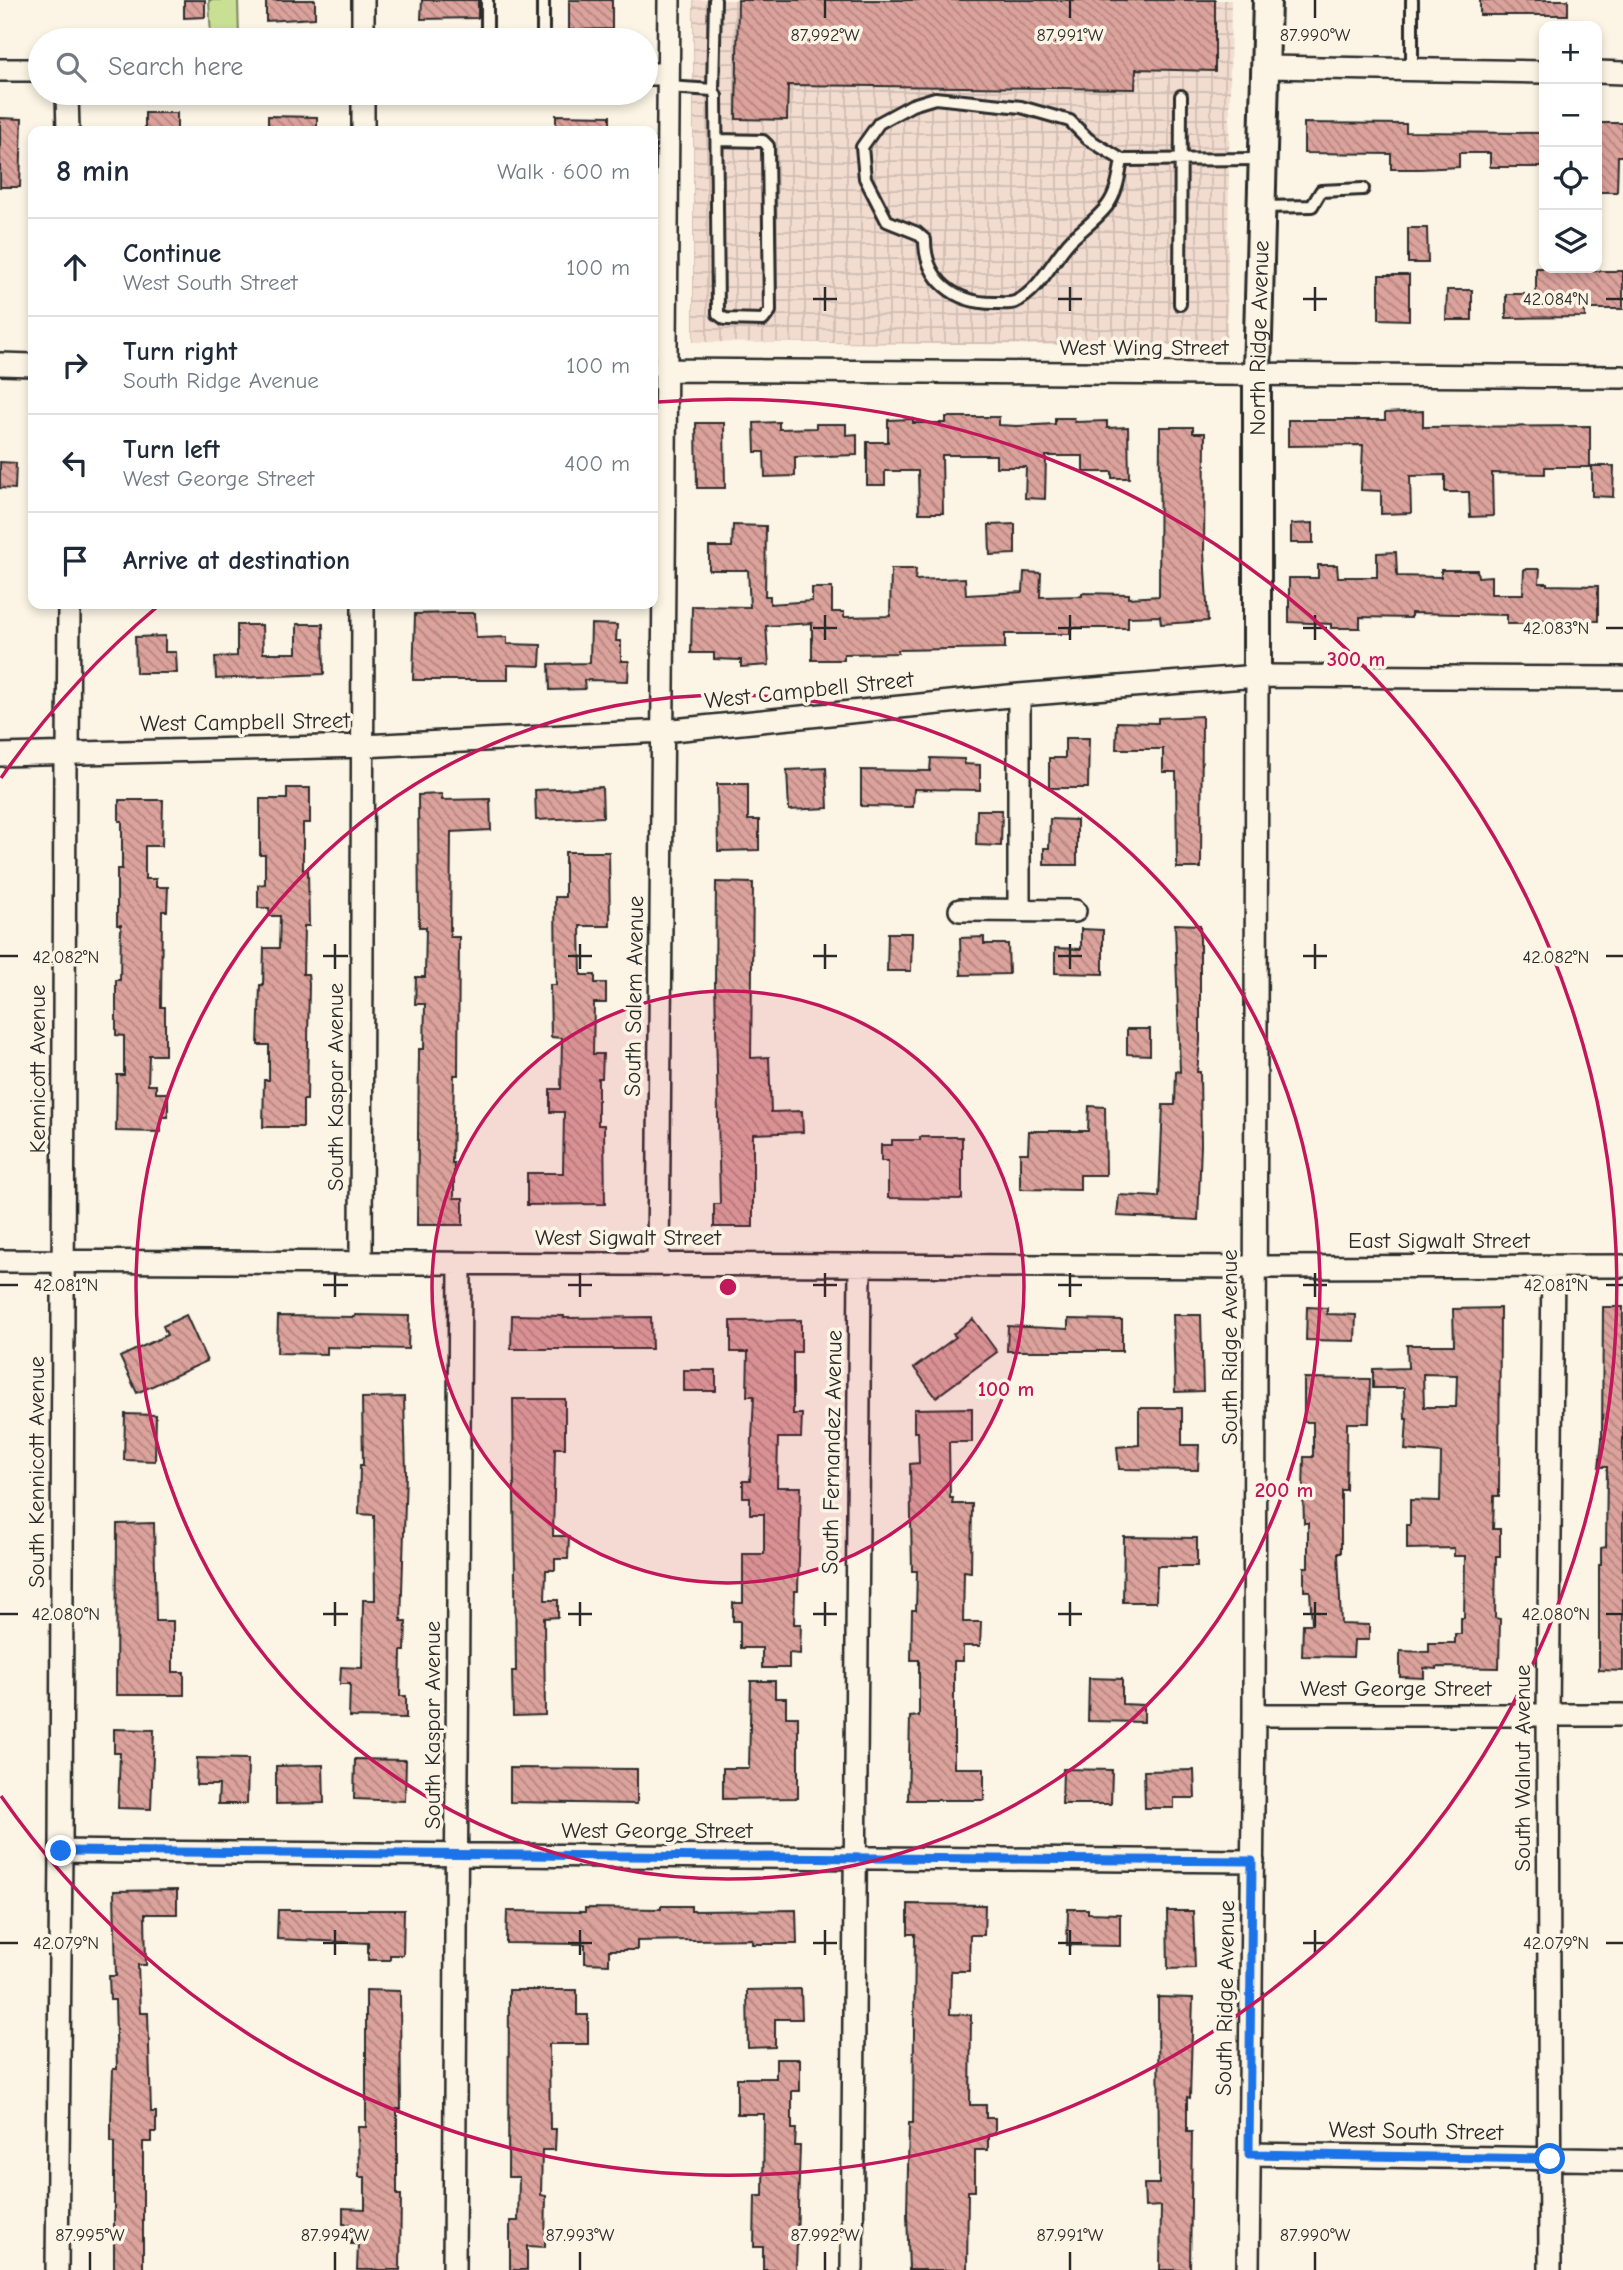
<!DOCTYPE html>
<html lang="en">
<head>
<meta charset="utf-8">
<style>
	:root { --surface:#fff; --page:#f2f2f3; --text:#1f2937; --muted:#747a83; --line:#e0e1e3 }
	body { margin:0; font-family:"Comic Neue",sans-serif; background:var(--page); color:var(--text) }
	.controls { position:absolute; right:21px; top:21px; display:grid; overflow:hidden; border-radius:14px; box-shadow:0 4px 10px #0003 }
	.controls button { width:63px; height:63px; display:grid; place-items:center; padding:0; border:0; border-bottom:2px solid var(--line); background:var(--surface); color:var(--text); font:35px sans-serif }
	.stop { position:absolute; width:21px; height:21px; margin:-16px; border:5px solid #1a73e8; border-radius:50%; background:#fff }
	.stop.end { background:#1a73e8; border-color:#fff; box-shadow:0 2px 7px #0008 }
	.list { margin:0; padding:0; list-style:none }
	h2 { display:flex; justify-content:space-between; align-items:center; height:91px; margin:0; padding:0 28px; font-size:30px }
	h2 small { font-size:23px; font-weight:400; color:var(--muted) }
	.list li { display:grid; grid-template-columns:46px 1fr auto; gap:21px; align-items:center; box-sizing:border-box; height:98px; padding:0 28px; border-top:2px solid var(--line) }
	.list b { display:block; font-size:26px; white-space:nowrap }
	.list p { margin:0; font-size:23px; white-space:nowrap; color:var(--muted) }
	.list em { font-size:23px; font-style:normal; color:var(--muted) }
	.icon { flex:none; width:38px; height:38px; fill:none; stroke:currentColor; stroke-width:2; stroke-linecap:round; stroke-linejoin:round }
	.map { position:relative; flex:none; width:1623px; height:2270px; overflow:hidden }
	.search { position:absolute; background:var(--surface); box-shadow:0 4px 10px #0003; left:28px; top:28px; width:630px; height:77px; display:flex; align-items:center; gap:18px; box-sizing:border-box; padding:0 24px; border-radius:38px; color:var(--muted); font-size:26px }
	.panel { position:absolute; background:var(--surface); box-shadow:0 4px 10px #0003; left:28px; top:126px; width:630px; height:483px; border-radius:14px }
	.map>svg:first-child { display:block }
</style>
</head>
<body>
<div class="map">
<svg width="1623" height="2270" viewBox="0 0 1623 2270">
	<defs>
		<pattern id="industrial-grid" width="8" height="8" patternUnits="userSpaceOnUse" patternTransform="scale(1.75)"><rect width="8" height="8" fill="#f2dccf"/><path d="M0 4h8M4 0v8" fill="none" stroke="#d0bdb2"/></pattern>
		<pattern id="building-back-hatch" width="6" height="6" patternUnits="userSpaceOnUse" patternTransform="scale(1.75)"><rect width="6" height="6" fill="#dca29c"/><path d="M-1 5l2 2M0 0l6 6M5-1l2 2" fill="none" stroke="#b3847f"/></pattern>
	</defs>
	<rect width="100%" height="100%" fill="#fcf5e5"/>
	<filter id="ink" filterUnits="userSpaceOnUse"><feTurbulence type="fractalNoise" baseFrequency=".0143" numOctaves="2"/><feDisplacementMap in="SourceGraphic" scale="14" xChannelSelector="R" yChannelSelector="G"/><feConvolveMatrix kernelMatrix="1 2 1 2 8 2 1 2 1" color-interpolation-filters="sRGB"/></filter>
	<g filter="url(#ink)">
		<path fill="url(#industrial-grid)" d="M693,0H1231L1227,336L1220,346L693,342Z"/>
		<path fill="#c9df94" stroke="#7a8560" stroke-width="2" d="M209,0H238L239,38L211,39Z"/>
		<path fill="url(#building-back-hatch)" stroke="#2b2b2b" stroke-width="2" fill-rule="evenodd" d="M184,0H205V17L184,18Z
			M266,0H315V18L266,21Z
			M422,0H478V18L421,19Z
			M569,0H612V29L569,30Z
			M738,0H1215V71L1136,69L1135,89L788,85L787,120L736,119Z
			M1480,0H1568V15H1480Z
			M145,113H177V131H145Z
			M556,115L610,116V131H556Z
			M268,116L317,117V131H268Z
			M0,118L22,119L20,187H0Z
			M1304,123L1406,124V132L1544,133V167H1490V153H1459V167L1420,169H1391V154L1304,153Z
			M1597,123H1623V156H1618L1617,192H1597Z
			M1408,228H1427L1428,263H1408Z
			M1536,268H1555V271H1623V309H1585V317L1506,318V294H1536Z
			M1379,275H1409V320L1379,319Z
			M1447,290H1472V320H1446Z
			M1423,411V427L1590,426V467H1545V474L1492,473L1493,516L1470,517L1469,492H1445V475L1410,476L1411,513L1381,514V491L1361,490L1363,445L1288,446V420H1385V413Z
			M946,417H999V425L1017,426L1055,424V418H1074L1075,422L1107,421V428L1128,427L1129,478H1112V472H1083V456H1046L1045,499L1025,498L1026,467H996V455H942L943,513H919L918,471H885V485H867V442H888V420L913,419V423H946Z
			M779,422V429L816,428V424H846V435L857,434V455L795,457V476L765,477L764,452H755L754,423Z
			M696,423H724L725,488H697Z
			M1160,427H1193V433H1205L1204,551L1208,621L1161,624L1160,616L1128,617V628H1070V634H1005V648L898,650V653L844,654V660H812V623L766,626L769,665L741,667V660L714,659V653H691L692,606L750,607L748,570H709V547H732L733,525L766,526L765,596H770V604L812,601V588H832V612H844V617L890,616L891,569H916L915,580L965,578L966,595L1023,592L1024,572L1041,573L1040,597L1082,596V593L1129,594V598L1159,596Z
			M0,462L16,463L15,489L0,488Z
			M1592,466H1614L1613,497L1592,496Z
			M1313,523V543H1291V524Z
			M1015,524V554L990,555L989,525Z
			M1396,552L1397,576L1441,577V570H1477L1478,577L1491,576V594H1523L1524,569H1540L1539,583H1547V585L1598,586V621L1538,620V624H1507V615L1411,613V618L1360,617V628H1331V624L1289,622V578H1318V565H1337L1338,577H1377V553Z
			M453,613H475L476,638L507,637V644L541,645L540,666L508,665V680H413L415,614Z
			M297,624H323L324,674L216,679L215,657L237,656V625H262L263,653H297Z
			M591,624L617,625L616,641H621V661H629L628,681L584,680L585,689L550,690L549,664L590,663Z
			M165,636V652H176L177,673H136L135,637Z
			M1202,716L1201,868H1177L1176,772H1163V749H1116L1117,722L1158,723V718Z
			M1065,738H1089L1088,788H1049V758H1065Z
			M931,758L964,759V764L980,765V790L914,789L913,807L861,806V770L930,771Z
			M826,768L828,808L789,810L787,770Z
			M717,784H748V820H759V850L718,851Z
			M602,787L603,817L536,820L535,790Z
			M287,788H310V823H303V870H308L309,926H304L303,974H308L309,984L307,1100H303V1127H263L264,1080H269V1045H258L260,985H263L264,948H279L280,916H270L269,908H258V885L265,884V855H260V799H287Z
			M442,794V800L490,799L491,830L451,832L450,937H459L458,1075H454L452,1163H454V1198H463V1225H417L419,1049H424L425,1004H415L416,977H425L426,927H419L418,795Z
			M119,800H163L162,846H145V879H156V887H168L167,911H162L161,1007H165V1055H149L148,1085H156V1093H168V1117H161V1132L116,1131L117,1075H124V1036L116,1035V980H120L121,925H117V869H122V821H119Z
			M977,810H1002L1001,846L976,845Z
			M1050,819L1077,820V865H1044V848H1049Z
			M565,852H609L610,926H580L581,975H595V983H606V1003H594L593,1054H603L602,1078H598V1125H604L605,1204L527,1205V1173H563L564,1112H550V1089H561L562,1038L551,1037L550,985H556L555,897H565Z
			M716,882L753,883L751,1058L769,1057L771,1112L802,1111L803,1132L753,1134V1227H714V1204H720L715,983Z
			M1175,924L1200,925V1041L1197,1072H1200L1201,1145L1198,1220L1117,1216L1119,1195L1159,1197L1163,1105H1175L1176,1071L1180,1072Z
			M1081,929L1103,930V974L1055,973V948L1081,949Z
			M888,933H912L911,971H887Z
			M984,937V944H1008L1009,974L961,975L960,938Z
			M1127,1029H1150V1055L1127,1054Z
			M1089,1106L1105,1107L1106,1175H1080V1190L1020,1189V1153H1028L1029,1131H1088Z
			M920,1137H962V1199L888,1198V1161H881V1145H892V1140H920Z
			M1307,1307L1327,1308V1314L1356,1315L1355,1341L1306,1340Z
			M1603,1307H1623V1671L1599,1670V1565H1601V1548L1606,1547L1607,1467H1599L1602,1440Z
			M1500,1308L1499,1496H1494L1493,1529H1500V1556H1496L1495,1618L1500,1619L1499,1668L1436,1667V1669L1424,1668V1678L1400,1677V1651L1429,1652V1643H1455V1634H1461V1618H1464L1465,1556H1454V1548L1407,1549V1525H1410V1500L1440,1501L1441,1453L1405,1450L1407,1419H1405L1404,1388H1373V1369L1408,1368L1407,1345H1454L1453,1309ZM1423,1374L1457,1375L1456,1407H1424Z
			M186,1315L207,1361L137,1393L120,1357L167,1335L163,1326Z
			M355,1315L409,1316L408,1349L327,1347V1354L277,1353L278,1316L355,1317Z
			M512,1315L564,1316V1318L651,1317L652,1349H511Z
			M1173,1315H1201L1203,1391L1175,1392Z
			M973,1319L997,1352L936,1397L914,1368L956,1337L953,1334Z
			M1068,1319L1122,1320V1351H1007L1008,1326L1068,1329Z
			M801,1320V1352H793V1414H802L801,1438H778L777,1487H801L798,1591H795L794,1624H801L800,1654L789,1653V1668H762V1648H740V1621H733V1603H743V1554H764V1514H750V1497H743V1481H750L754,1396H747L748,1352H731V1321Z
			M684,1370H716V1391H684Z
			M1304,1378L1370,1379L1369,1423H1347L1346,1490H1341V1553H1338L1341,1624L1369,1625V1640H1354L1353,1657L1302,1656L1303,1624H1312L1310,1591H1304V1567H1308V1523H1304L1303,1490L1304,1457H1313V1422H1304Z
			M404,1397L406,1473L401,1621H406L405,1651H401L400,1696H406V1718L349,1717L350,1684H340L341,1667L362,1668L363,1600H375L374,1515L359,1514L360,1465H363L362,1398Z
			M513,1399H565V1448H555L553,1536H569L568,1559H555V1570H546L545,1600H558V1617L544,1618L545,1715L513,1716L512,1671H516Z
			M972,1408V1442H949L950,1498H953L952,1504H972L971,1572L964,1571L963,1622H981L980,1646H963V1661H954V1768H984V1800H908L910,1717L919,1716V1660H911L912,1610H916L917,1571H912L910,1464L919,1463L918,1432H914V1409Z
			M1139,1408H1182V1445H1199L1198,1470L1119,1469L1117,1447L1139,1445Z
			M125,1414L156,1415L155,1461L124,1460Z
			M154,1523L156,1621H173V1672H184V1695H116L117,1524Z
			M1124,1537L1197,1538V1566H1157L1156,1602H1123Z
			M1089,1678L1122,1679V1704L1144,1705V1722L1088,1721Z
			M751,1681H775V1698H786V1717H798V1798L723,1799V1768H749Z
			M114,1729L154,1730L151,1809L118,1808L120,1753H114Z
			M197,1758L248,1759L247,1804H218L219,1785H196Z
			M355,1759L406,1760L405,1801L354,1799Z
			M323,1765L324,1803L276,1804V1766Z
			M510,1768L637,1769V1804L510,1802Z
			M1063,1769L1112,1770L1111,1804H1062Z
			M1194,1770L1195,1798H1174V1808H1145L1144,1771Z
			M177,1890V1914H145L146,1965H138L140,2013H148L151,2112H156V2132H151V2142H143V2270H114V2142H111V2118L113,2069H117L115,2000H110L109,1976H116L114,1891Z
			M908,1904L985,1905L984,1935H970L969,1971H951L950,2014L971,2015L970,2105H986V2118H995V2134L988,2135V2150H975V2191H968L967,2270H909L907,2213L909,2123H913L915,1934H908Z
			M661,1906H691V1911L796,1910L797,1944H752V1939L637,1941V1950H609V1964L585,1963V1944L506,1943L507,1911L585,1912V1908L661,1909Z
			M1068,1909H1088V1913L1120,1914V1946L1067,1945Z
			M278,1910H404L403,1955H390V1960H368V1943L277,1939Z
			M1167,1911H1193L1195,1968L1168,1969Z
			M801,1989L802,2019H775V2047L748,2048L747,1990Z
			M366,1990L400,1991L401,2109H397V2195H401L400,2270H357L358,2244H351V2224H343V2208L365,2209V2177H359L358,2127H366Z
			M509,1990H577V2015H588V2044H549L550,2129H556L555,2150H542L541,2195L546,2196L545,2247L527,2246V2270H510V2221H518L519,2177H508Z
			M1158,1997L1193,1998L1190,2098L1187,2097V2132H1192L1190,2270H1160L1161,2206L1145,2207L1144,2184H1159Z
			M776,2059H800V2091H792V2129H796L795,2146H800L796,2270H763V2247H754L755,2196H763L764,2114H737V2078H776Z"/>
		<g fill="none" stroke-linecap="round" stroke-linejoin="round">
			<g stroke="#2b2b2b" stroke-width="16">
				<path id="service" d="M1412,0V69
					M487,40V0
					M543,40V0
					M668,87L713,90L716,96L718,314L725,319L763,320L770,311L768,146L763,141L717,140
					M713,90L715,0
					M1122,160C1119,176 1117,193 1107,206C1097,219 1084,228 1072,239C1053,258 1041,290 1015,302C1010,304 1000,303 994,303C955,303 925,280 925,240L917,233L887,221L865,178L862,147L879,123L912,105L935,98L1021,107L1070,121L1088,139L1122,160L1264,159
					M1262,207L1312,206L1321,191L1363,189
					M1180,304L1181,96"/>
			</g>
			<g stroke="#2b2b2b" stroke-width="26">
				<path id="minor" d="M363,0V40
					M1266,67L1544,72
					M0,70H40
					M1597,72L1623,73
					M646,74H668
					M67,93L68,131
					M363,93V131
					M0,364L33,365
					M664,370L1623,377
					M0,755L363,746L663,731L1019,695L1257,676L1623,678
					M960,910L1075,911
					M1019,910V695
					M0,1261L1256,1267L1623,1266
					M361,1261L363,604
					M658,1262L669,0
					M1254,1715H1623
					M61,1851C458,1857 855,1856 1253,1861
					M1249,2154L1623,2160
					M57,2270L61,1851L65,756L68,753L69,604
					M454,2270L460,1264
					M852,2270L860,1265
					M1248,2270L1254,1715L1257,676
					M1550,2270L1548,1714L1553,1266"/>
			</g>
			<g stroke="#2b2b2b" stroke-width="32">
				<g id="tertiary">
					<path id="s1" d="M1257,676V374L1267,0"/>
				</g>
			</g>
			<use href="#service" stroke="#fcf5e5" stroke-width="10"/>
			<use href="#minor" stroke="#fcf5e5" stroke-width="21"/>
			<use href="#tertiary" stroke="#fcf5e5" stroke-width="26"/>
		</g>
	</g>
	<g fill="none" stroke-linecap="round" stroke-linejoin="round" filter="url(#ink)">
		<path stroke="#1a73e8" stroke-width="9" d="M61,1851C458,1857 855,1856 1252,1861L1249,2154L1550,2159"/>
	</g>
	<path fill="none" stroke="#2b2b2b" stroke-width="2.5" d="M825,0V18M1070,0V18M1315,0V18M825,287V311M1070,287V311M1315,287V311M813,299H837M1058,299H1082M1303,299H1327M1606,299H1623M825,615V640M1070,615V640M1315,615V640M813,628H837M1058,628H1082M1303,628H1327M1606,628H1623M335,944V969M580,944V969M825,944V969M1070,944V969M1315,944V969M0,956H18M323,956H348M568,956H592M813,956H837M1058,956H1082M1303,956H1327M1606,956H1623M335,1273V1297M580,1273V1297M825,1273V1297M1070,1273V1297M1315,1273V1297M0,1285H18M323,1285H348M568,1285H592M813,1285H837M1058,1285H1082M1303,1285H1327M1606,1285H1623M335,1602V1626M580,1602V1626M825,1602V1626M1070,1602V1626M1315,1602V1626M0,1614H18M323,1614H348M568,1614H592M813,1614H837M1058,1614H1082M1303,1614H1327M1606,1614H1623M335,1930V1955M580,1930V1955M825,1930V1955M1070,1930V1955M1315,1930V1955M0,1943H18M323,1943H348M568,1943H592M813,1943H837M1058,1943H1082M1303,1943H1327M1606,1943H1623M90,2252V2270M335,2252V2270M580,2252V2270M825,2252V2270M1070,2252V2270M1315,2252V2270"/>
	<circle cx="728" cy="1287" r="296" fill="#c2185b" fill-opacity=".12"/>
	<g fill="none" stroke="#c2185b" stroke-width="3.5">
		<circle cx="728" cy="1287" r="296"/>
		<circle cx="728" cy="1287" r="592"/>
		<path d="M1 778A888 888 0 0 1 157 607M658 402A888 888 0 1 1 1 1796"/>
	</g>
	<g text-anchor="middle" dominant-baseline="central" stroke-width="7" stroke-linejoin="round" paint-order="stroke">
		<g font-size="23" fill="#2b2b2b" stroke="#fcf5e5">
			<text stroke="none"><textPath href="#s1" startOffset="338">North Ridge Avenue</textPath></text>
			<text x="1144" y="347">West Wing Street</text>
			<text transform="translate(809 690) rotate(-6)">West Campbell Street</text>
			<text transform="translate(245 722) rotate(-1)">West Campbell Street</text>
			<text transform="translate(634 996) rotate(-89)">South Salem Avenue</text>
			<text transform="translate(37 1069) rotate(-90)">Kennicott Avenue</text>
			<text transform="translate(335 1087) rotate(-90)">South Kaspar Avenue</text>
			<text x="628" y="1237">West Sigwalt Street</text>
			<text x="1439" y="1240">East Sigwalt Street</text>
			<text transform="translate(1229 1347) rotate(-90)">South Ridge Avenue</text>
			<text transform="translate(832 1452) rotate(-89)">South Fernandez Avenue</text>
			<text transform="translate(36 1472) rotate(-90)">South Kennicott Avenue</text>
			<text x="1396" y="1688">West George Street</text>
			<text transform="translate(432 1725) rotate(-90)">South Kaspar Avenue</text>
			<text transform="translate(1522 1768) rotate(-90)">South Walnut Avenue</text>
			<text x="657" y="1830">West George Street</text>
			<text transform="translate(1225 1998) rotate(-89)">South Ridge Avenue</text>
			<text transform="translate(1416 2131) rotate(1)">West South Street</text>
		</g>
	</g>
	<g font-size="18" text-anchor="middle" fill="#2b2b2b" stroke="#fcf5e5" stroke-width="7" stroke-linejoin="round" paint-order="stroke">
		<text x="825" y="41">87.992°W</text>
		<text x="1070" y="41">87.991°W</text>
		<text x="1315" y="41">87.990°W</text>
		<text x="1556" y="305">42.084°N</text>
		<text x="1556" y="634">42.083°N</text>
		<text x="66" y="963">42.082°N</text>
		<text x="1556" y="963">42.082°N</text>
		<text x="66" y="1291">42.081°N</text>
		<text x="1556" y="1291">42.081°N</text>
		<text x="66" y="1620">42.080°N</text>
		<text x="1556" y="1620">42.080°N</text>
		<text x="66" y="1949">42.079°N</text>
		<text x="1556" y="1949">42.079°N</text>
		<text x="90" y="2241">87.995°W</text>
		<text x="335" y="2241">87.994°W</text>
		<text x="580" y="2241">87.993°W</text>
		<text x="825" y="2241">87.992°W</text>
		<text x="1070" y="2241">87.991°W</text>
		<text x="1315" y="2241">87.990°W</text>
	</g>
	<circle cx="728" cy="1287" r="10" fill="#c2185b" stroke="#fcf5e5" stroke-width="3.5"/>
	<g font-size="21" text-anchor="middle" font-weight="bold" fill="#c2185b" stroke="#fcf5e5" stroke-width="7" stroke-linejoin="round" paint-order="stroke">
		<text x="1356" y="666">300 m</text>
		<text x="1006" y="1396">100 m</text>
		<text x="1284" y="1497">200 m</text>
	</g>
</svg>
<div class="controls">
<button>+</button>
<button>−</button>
<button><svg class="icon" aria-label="locate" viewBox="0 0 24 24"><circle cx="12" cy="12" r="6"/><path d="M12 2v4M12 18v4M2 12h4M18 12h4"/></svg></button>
<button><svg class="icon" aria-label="layers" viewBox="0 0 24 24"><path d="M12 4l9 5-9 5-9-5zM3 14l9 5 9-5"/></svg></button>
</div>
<div class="stop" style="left:1550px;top:2159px"></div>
<div class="stop end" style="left:61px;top:1851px"></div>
<div class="search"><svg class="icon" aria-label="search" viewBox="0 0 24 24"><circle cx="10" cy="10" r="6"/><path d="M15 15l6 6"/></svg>Search here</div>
<section class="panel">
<h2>8 min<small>Walk · 600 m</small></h2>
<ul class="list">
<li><svg class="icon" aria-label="ahead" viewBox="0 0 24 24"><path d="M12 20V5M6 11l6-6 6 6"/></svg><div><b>Continue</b><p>West South Street</p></div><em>100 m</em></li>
<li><svg class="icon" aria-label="right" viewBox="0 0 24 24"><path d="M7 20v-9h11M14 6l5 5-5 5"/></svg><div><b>Turn right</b><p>South Ridge Avenue</p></div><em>100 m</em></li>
<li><svg class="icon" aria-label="left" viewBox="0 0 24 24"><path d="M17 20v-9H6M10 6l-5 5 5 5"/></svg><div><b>Turn left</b><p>West George Street</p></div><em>400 m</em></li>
<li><svg class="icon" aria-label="arrive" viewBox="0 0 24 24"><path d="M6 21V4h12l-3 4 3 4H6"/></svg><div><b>Arrive at destination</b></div></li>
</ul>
</section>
</div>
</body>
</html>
